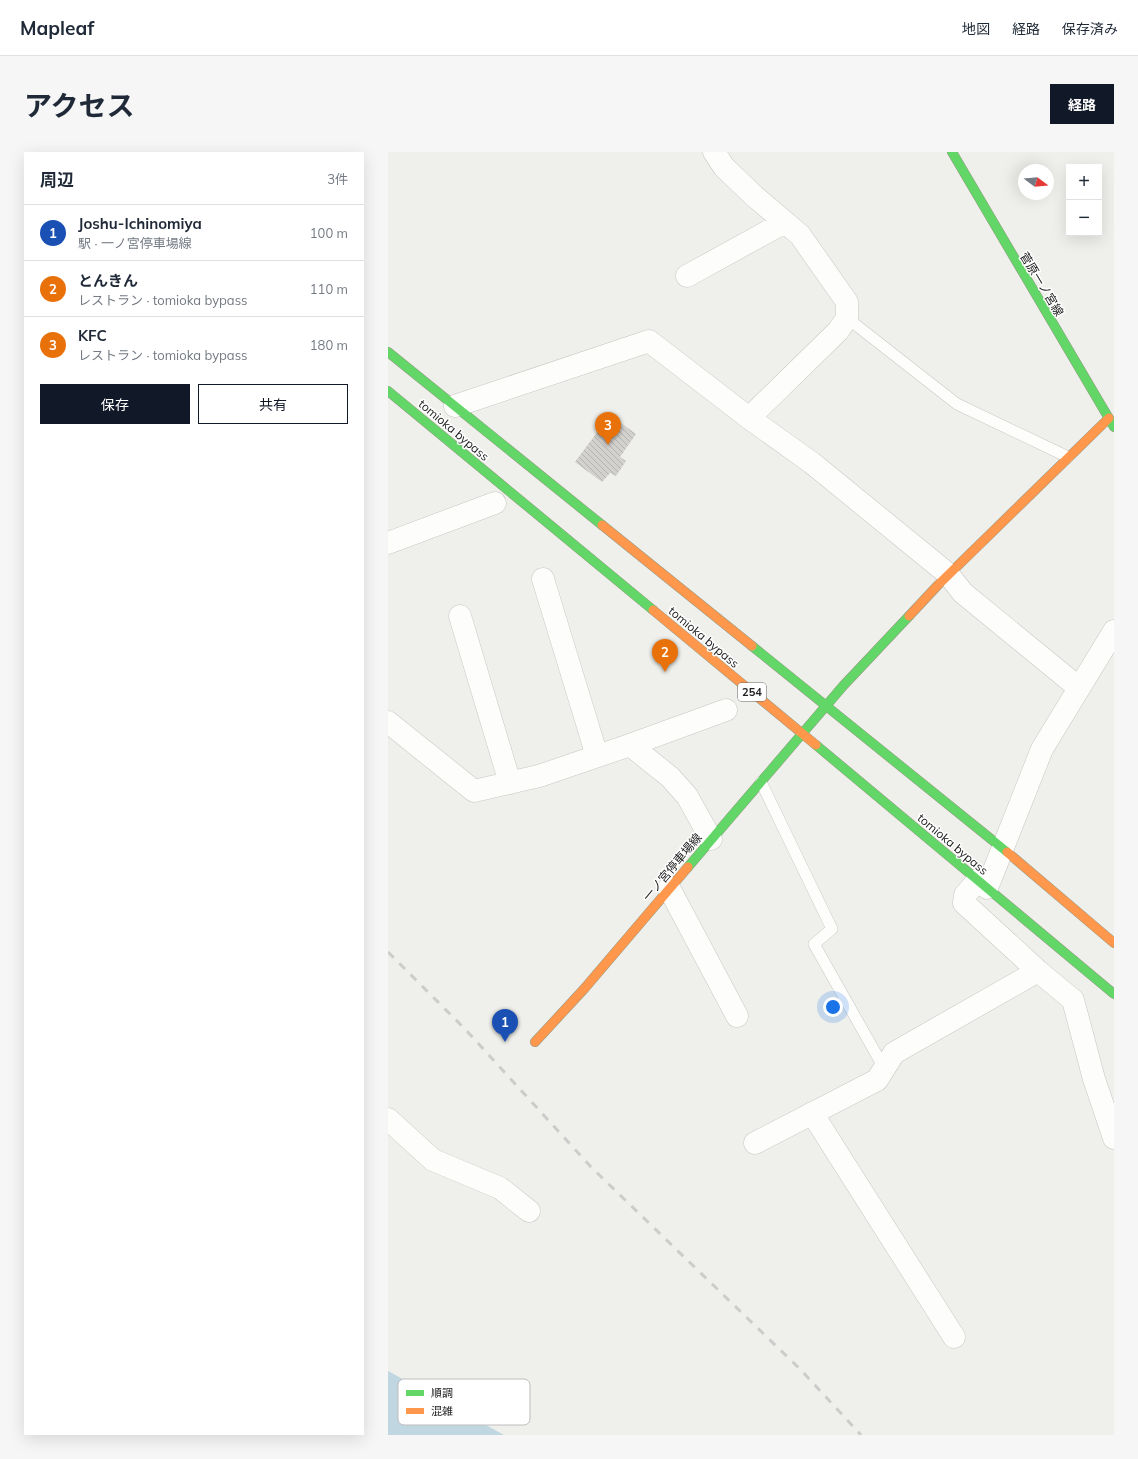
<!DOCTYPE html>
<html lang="ja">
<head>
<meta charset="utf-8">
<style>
	:root { --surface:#fff; --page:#f6f6f7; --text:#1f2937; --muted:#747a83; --line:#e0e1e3; --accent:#111827 }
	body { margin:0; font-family:Mulish,"Noto Sans JP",sans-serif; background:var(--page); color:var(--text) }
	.controls { position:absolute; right:12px; top:12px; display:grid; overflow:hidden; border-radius:0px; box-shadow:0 4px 16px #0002 }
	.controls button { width:36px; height:36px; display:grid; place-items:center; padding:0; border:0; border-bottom:1px solid var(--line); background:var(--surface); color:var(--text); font:20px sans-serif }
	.compass { position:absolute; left:630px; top:12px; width:36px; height:36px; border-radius:50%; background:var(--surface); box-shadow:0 4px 16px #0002; rotate:106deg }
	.you { position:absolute; left:445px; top:855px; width:14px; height:14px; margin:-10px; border:3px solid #fff; border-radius:50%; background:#1a73e8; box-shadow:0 0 0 6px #1a73e833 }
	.badge { display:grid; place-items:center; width:26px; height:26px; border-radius:50%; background:var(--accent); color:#fff; font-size:13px; font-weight:700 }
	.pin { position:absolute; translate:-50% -33px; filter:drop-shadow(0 1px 2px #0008) }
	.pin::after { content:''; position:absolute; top:21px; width:14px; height:12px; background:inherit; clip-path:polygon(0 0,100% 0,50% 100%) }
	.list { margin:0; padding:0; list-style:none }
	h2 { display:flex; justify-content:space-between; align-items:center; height:52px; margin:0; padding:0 16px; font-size:17px }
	h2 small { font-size:13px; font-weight:400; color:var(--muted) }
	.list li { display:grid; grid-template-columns:26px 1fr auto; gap:12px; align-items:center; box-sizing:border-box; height:56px; padding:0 16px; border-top:1px solid var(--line) }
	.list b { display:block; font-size:15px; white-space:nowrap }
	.list p { margin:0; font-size:13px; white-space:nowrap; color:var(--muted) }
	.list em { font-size:13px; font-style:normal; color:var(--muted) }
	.actions { display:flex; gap:8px; padding:12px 16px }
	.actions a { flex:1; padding:9px 0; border:1px solid var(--accent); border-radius:0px; text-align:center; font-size:14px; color:var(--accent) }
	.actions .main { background:var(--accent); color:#fff }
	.map { position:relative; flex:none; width:726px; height:1283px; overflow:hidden; border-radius:0px }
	header { display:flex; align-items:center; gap:24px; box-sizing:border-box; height:56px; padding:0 20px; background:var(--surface); border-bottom:1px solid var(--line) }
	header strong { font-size:19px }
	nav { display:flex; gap:22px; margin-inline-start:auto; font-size:14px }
	.intro { display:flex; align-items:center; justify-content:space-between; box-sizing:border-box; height:96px; padding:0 24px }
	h1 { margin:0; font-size:28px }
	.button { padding:10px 18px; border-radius:0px; background:var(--accent); color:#fff; font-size:14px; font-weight:700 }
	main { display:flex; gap:24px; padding:0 24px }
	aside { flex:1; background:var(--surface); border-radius:0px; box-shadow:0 4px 16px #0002 }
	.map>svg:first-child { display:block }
</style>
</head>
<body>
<header>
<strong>Mapleaf</strong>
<nav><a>地図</a><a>経路</a><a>保存済み</a></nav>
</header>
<div class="intro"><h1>アクセス</h1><a class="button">経路</a></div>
<main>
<aside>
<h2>周辺<small>3件</small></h2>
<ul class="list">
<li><span class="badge" style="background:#1a4fb4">1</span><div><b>Joshu-Ichinomiya</b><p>駅 · 一ノ宮停車場線</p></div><em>100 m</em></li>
<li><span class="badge" style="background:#e8710a">2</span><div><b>とんきん</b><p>レストラン · tomioka bypass</p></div><em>110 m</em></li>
<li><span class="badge" style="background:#e8710a">3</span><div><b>KFC</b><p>レストラン · tomioka bypass</p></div><em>180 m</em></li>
</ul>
<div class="actions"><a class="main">保存</a><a>共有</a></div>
</aside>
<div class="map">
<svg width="726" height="1283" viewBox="0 0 726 1283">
	<defs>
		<pattern id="building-back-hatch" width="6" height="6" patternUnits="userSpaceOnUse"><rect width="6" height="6" fill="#d2d1ce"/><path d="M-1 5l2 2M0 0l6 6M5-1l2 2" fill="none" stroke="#b4b3b1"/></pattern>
	</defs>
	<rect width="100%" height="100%" fill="#efefeb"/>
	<path fill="#c0d6e0" d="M0,1219L116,1283H0Z"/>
	<path fill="url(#building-back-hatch)" d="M222,263L248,282L232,305L238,309L228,324L222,321L214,330L187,310Z"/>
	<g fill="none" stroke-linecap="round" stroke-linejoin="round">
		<g stroke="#c7c7c5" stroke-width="12">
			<path id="lane" d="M459,166L569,252L680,305
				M373,630L444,777L426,792L496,916"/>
		</g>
		<g stroke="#c7c7c5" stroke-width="23">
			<path id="street" d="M326,0L336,15L365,43L412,83L459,150V166L450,179L361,266L424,311L560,422L575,441L691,536
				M299,124L397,70
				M67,254L261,189L361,266
				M0,391L107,351
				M155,427L209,604
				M72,464L122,631
				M0,570L86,639L151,624L242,593L338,558
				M242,593L282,625L299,644L323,687
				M590,728L577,743L576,751L650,819
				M281,736L349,864
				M599,736L654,597L726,479
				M424,961L566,1185
				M0,967L45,1008L112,1036L141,1059
				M367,991L489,928L506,901L650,819L685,848L706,927L726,986"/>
		</g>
		<g stroke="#959a83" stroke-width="10">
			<path id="fast" d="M564,0L726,275
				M0,200L214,373
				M0,239L265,458
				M364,494L619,700
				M428,593L726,842
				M300,715L455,534L521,464"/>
		</g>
		<g stroke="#959a83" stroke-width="10">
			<path id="slow" d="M214,373L364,494
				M265,458L428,593
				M521,464L550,433L721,266
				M619,700L726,791
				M147,890L196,837L300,715"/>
		</g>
		<use href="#lane" stroke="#fdfdfc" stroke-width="11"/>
		<use href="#street" stroke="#fdfdfc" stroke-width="22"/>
		<use href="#fast" stroke="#63d668" stroke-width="9"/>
		<use href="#slow" stroke="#ff974d" stroke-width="9"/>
		<path stroke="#ccc" stroke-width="3" stroke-dasharray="8 8" stroke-linecap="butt" d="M0,800L77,877L203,1015L412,1217L473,1283"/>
	</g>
	<g text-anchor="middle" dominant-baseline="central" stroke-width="3" stroke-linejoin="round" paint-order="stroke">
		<rect fill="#fff" stroke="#646464" stroke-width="1" x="350" y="531" width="28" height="18" rx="3"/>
		<g font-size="11" font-weight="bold" fill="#222">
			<text x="364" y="540">254</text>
		</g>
		<g font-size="12" fill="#222" stroke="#fff">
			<text transform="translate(654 132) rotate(59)">菅原一ノ宮線</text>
			<text transform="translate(66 278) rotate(40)">tomioka bypass</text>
			<text transform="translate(316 485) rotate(40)">tomioka bypass</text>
			<text transform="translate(565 692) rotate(40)">tomioka bypass</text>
			<text transform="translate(284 715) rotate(-50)">一ノ宮停車場線</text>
		</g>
	</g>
	<rect x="10" y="1227" width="132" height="46" rx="6" fill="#fff" stroke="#bdbdbd" stroke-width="1"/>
	<rect x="18" y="1238" width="18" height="6" fill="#63d668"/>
	<rect x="18" y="1256" width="18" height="6" fill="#ff974d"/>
	<g font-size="11" fill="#222">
		<text x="43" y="1245">順調</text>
		<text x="43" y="1263">混雑</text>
	</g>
</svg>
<div class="controls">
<button>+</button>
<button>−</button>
</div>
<svg class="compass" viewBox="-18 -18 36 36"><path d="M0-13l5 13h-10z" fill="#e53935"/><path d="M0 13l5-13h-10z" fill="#747a83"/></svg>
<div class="you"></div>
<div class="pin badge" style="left:117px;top:890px;background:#1a4fb4">1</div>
<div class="pin badge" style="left:277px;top:520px;background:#e8710a">2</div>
<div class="pin badge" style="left:220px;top:293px;background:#e8710a">3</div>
</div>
</main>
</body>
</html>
